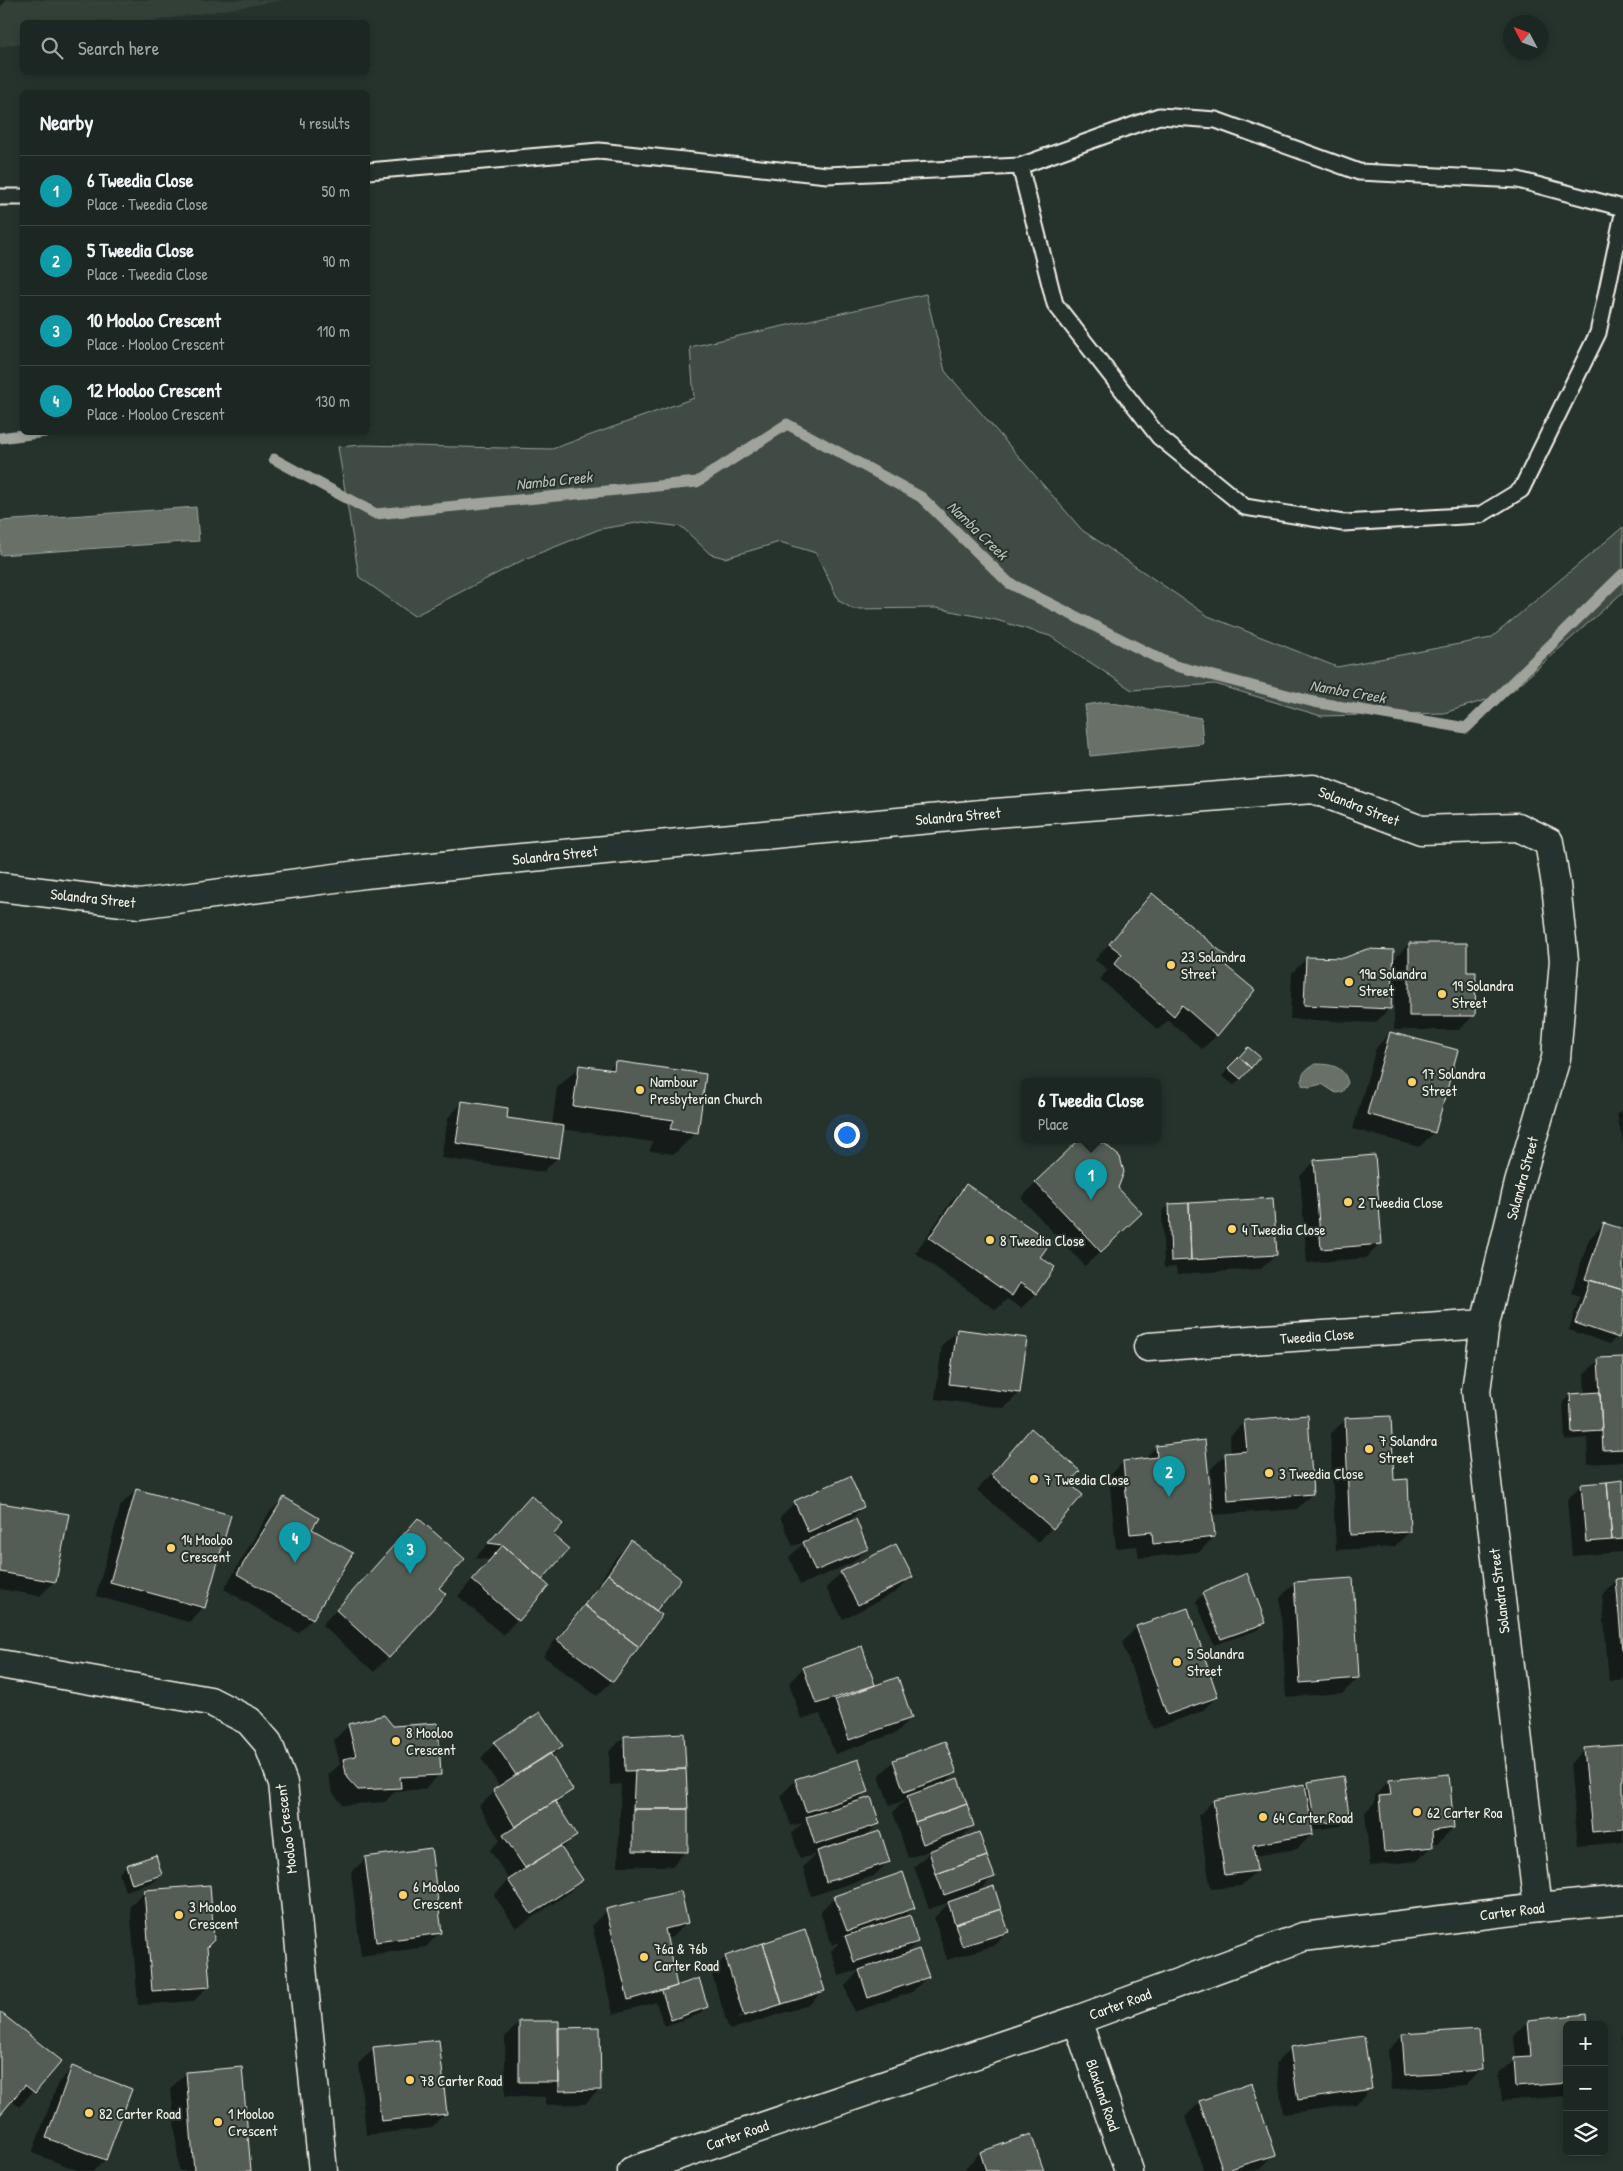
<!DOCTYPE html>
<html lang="en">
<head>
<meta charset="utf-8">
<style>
	:root { --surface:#1c2622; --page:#252e2a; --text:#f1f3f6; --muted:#a0a5a5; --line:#3a4340; --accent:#1a73e8 }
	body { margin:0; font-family:"Patrick Hand",sans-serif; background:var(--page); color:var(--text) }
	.controls { position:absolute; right:15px; bottom:15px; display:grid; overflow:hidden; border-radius:8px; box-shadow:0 2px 8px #0003 }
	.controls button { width:45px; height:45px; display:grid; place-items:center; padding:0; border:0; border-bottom:1px solid var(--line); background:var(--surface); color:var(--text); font:25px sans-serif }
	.compass { position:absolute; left:1503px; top:15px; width:45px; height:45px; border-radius:50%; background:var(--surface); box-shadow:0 2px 8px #0003; rotate:311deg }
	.you { position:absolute; left:846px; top:1134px; width:18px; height:18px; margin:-12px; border:4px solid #fff; border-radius:50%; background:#1a73e8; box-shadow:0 0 0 8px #1a73e833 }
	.badge { display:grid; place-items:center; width:32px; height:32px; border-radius:50%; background:var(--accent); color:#fff; font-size:16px; font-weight:700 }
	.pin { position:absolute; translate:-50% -41px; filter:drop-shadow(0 1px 2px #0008) }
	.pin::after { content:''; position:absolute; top:26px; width:18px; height:15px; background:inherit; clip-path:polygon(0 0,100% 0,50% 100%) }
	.popup { position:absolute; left:1021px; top:1078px; width:140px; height:65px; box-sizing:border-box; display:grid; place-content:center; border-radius:8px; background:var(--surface); filter:drop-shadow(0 1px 4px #0005); font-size:16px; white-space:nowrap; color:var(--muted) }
	.popup b { font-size:19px; color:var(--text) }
	.popup::after { content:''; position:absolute; left:50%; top:100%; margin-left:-10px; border:10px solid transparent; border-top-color:var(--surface) }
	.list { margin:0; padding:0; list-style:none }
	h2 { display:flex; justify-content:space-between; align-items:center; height:65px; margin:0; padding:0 20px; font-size:21px }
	h2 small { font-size:16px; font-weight:400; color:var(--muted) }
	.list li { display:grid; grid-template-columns:32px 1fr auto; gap:15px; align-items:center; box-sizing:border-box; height:70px; padding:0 20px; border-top:1px solid var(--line) }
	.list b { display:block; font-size:19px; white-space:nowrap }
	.list p { margin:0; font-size:16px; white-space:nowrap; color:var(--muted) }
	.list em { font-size:16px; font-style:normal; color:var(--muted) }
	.icon { flex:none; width:28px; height:28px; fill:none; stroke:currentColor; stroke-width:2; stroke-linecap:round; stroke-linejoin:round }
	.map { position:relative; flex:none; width:1623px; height:2171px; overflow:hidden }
	.search { position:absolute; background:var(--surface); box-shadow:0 2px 8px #0003; left:20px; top:20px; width:350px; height:55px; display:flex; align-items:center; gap:12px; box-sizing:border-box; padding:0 18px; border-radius:8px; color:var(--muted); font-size:19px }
	.panel { position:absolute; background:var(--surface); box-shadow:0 2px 8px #0003; left:20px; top:90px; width:350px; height:345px; border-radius:8px }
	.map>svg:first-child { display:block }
</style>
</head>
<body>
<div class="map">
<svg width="1623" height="2171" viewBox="0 0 1623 2171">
	<rect width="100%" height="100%" fill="#26332d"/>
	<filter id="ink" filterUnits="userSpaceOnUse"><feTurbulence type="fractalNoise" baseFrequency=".02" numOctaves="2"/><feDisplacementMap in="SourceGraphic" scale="10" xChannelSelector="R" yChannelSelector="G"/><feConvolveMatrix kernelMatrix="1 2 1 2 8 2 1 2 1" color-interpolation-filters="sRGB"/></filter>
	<g filter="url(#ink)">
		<path fill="#333f39" d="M0,0H285L148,22H22V43L0,47Z"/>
		<path fill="#414b45" stroke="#9a9e96" d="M926,294L945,371L1082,530L1208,616L1337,667L1491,638L1623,527V592L1511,692L1444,713L1321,716L1215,684L1132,690L1050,636L996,620L936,608L853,609L839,601L816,553L780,542L725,558L710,554L682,527L643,522L600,529L527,558L414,616L359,577L338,447L361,445L552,449L694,398L690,347Z"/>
		<path fill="#676f68" stroke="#9fa39b" d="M196,507L199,541L0,555V521Z
			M1106,702L1201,718L1203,744L1090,756L1085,705Z
			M1315,1064C1331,1064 1344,1066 1348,1083L1342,1092L1336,1093L1322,1084L1309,1087L1302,1085C1301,1073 1305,1070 1315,1064Z"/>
		<path fill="#0007" fill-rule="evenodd" d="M0,0H7L0,7Z
			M1152,895L1224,966L1217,1035L1202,1049L1168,1020L1158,1030L1100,979L1108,970L1095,960Z
			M1409,944L1466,974L1474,1015L1459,1030H1394V962H1392L1390,1008L1375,1023L1290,1019L1292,973L1307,958L1392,961Z
			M1390,1033L1434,1133L1419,1147L1353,1129L1376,1048Z
			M1241,1055V1078L1234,1085L1222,1076Z
			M616,1062L697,1132L674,1154L649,1151L653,1142L562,1129L558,1157L543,1172L441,1158L448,1118L462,1103L506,1119L552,1126L557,1088L580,1066L608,1070Z
			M1623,1109V1144L1617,1114Z
			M1079,1141L1117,1188L1126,1227L1085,1266L1021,1198Z
			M1315,1161L1381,1243L1366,1258L1307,1263L1300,1176Z
			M966,1185L1036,1294L1021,1308L1007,1299L996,1310L915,1253L952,1200Z
			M1169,1205L1276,1255L1261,1269L1177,1274L1176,1267L1164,1268L1162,1212Z
			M1604,1224L1623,1230V1321L1617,1337L1610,1344L1569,1330L1580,1296L1571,1293L1589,1239Z
			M957,1331L1019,1393L1004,1408L935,1399L942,1345Z
			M1623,1358V1462L1588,1464L1587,1438L1565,1440L1563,1402L1570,1395L1585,1394L1584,1374L1599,1360Z
			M1390,1417L1393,1481L1409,1532L1394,1547L1336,1550L1330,1434L1345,1420Z
			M1245,1421L1312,1494L1297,1509L1214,1515L1211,1469L1226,1454H1231L1230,1436Z
			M1031,1430L1068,1483L1081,1495L1038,1543L977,1490Z
			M1156,1447L1214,1537L1199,1552L1139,1558L1137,1546L1116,1548L1109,1477L1123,1462L1143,1460Z
			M1623,1481V1552L1572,1556L1567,1500L1581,1485Z
			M136,1490L204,1607L189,1622L96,1596L121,1505Z
			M284,1498L312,1618L298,1633L224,1589L269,1513Z
			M795,1502L863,1507L844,1526L867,1548L852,1563L800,1585L789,1557L805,1542L793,1546L780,1517Z
			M0,1504L55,1581L40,1596L0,1589Z
			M517,1512L551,1535L540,1580L548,1586L503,1635L458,1596L490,1560L475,1558Z
			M404,1534L388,1657L374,1672L322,1625Z
			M631,1542L654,1611L660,1616L612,1681L597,1696L543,1656L593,1591L616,1557Z
			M841,1573L911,1577L896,1592L843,1619L826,1588Z
			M1623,1579V1680L1609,1682L1602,1595L1617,1580Z
			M1294,1583L1358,1678L1343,1693L1286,1697L1280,1598Z
			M1203,1594L1265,1623L1258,1630L1214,1645L1196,1601Z
			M1137,1627L1217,1697L1202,1711L1153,1729L1122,1642Z
			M862,1648L875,1687L910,1718L896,1733L835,1754L820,1714L801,1719L789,1683L803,1668Z
			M349,1725L439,1775L425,1789L395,1791L385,1802L343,1805L333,1793L328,1775L340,1764L334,1740Z
			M624,1737L686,1851L672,1866H618L621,1784L610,1785L609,1752Z
			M495,1743L562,1746L551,1757L572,1789L556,1805L575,1836L561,1850L581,1880L566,1895L516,1928L494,1895L509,1880L490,1850L500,1840L479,1806L500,1787L481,1758Z
			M1623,1746V1842L1578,1846L1570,1764L1584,1750Z
			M894,1761L955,1773L943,1785L973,1826L958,1841L993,1877L977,1893L1007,1931L993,1946L947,1960L934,1918L950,1902L929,1909L914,1867L932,1850L908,1858L893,1812L905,1800L890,1806L879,1776Z
			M796,1780L868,1792L857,1802L878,1824L865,1837L889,1861L874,1876L811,1896L803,1867L816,1854L800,1859L792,1833L802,1823L791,1826L781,1795Z
			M1389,1781L1453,1828L1438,1843H1432V1847L1417,1861L1370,1866L1365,1812L1375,1802V1796Z
			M1309,1783L1348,1819L1341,1826L1311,1830L1312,1834L1297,1849L1254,1856L1256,1871L1241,1886L1211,1889L1198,1816L1213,1801L1304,1785V1787Z
			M366,1858L440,1932L426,1947L361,1956L351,1873Z
			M126,1866L161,1875L154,1882L125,1891L119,1873Z
			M145,1891L208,1986L194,2001L138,2005L130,1906Z
			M835,1897L914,1907L902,1919L917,1942L903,1956L927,1977L912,1992L854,2012L845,1986L860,1970L839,1976L831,1951L840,1942L832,1945L820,1912Z
			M607,1910L687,1923L672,1937L666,1939L676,1987L707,2007L700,2014L664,2026L656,2002L613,2014L592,1925Z
			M726,1957L824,1990L809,2005L729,2030L711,1971ZM807,1995V1997L738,2019V2017Z
			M0,2014L60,2061L19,2107L11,2100L0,2113Z
			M1529,2021L1567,2025V2096L1502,2101L1499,2073L1516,2058L1514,2036Z
			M520,2022L557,2030L600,2089L585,2104L545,2105V2097L505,2096V2037Z
			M1403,2035L1480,2070L1466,2085L1391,2090L1388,2050Z
			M1623,2036V2048L1621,2038Z
			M374,2048L445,2113L431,2128L366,2135L359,2063Z
			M1291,2048L1370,2089L1356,2104L1283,2114L1276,2063Z
			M73,2068L131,2089L105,2160L93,2171H80L32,2153L58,2083Z
			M186,2073L250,2171H179L171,2088Z
			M1200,2102L1275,2154L1260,2169L1254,2171H1204L1185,2117Z
			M1030,2136L1042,2171H966L965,2168L980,2153Z"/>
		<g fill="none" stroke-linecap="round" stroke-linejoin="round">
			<path stroke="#9fa39b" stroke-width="11" d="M0,438L45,432
				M274,459L376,514L697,482L787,424L921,497L1009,583L1172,665L1314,702L1466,728L1623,574"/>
		</g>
		<path fill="#525c55" stroke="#f4f1e8" d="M1152,893L1231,960L1226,966L1255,990L1217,1036L1182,1005L1174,1016L1114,964L1122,954L1109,944Z
			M1409,943H1467V972H1476L1475,1016H1409Z
			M1367,949L1394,950L1391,1009L1304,1005L1306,957L1344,958Z
			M1390,1032L1458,1050L1435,1133L1367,1114Z
			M1248,1047L1260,1057L1251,1068L1239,1057Z
			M1239,1057L1251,1068L1241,1079L1228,1068Z
			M615,1061L706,1074L698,1133L670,1129L674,1120L573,1106L579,1065L614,1070Z
			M462,1101L508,1108L507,1118L564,1126L559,1158L456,1143Z
			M1079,1140L1104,1143L1120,1157L1124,1172L1118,1188L1142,1213L1101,1252L1035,1182Z
			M1375,1155L1382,1244L1321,1249L1314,1160Z
			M966,1184L1051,1242L1040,1257L1055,1267L1036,1294L1020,1283L1012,1296L929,1238Z
			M1273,1198L1277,1255L1191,1260L1189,1203Z
			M1189,1203L1191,1260L1171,1261L1169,1204Z
			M1604,1223L1623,1229V1290L1585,1279Z
			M1590,1280L1623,1290V1325L1619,1338L1575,1323Z
			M957,1329L1027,1338L1020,1393L949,1384Z
			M1623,1357V1449L1603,1450L1598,1358Z
			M1600,1392L1602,1431L1572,1433L1570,1394Z
			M1308,1415L1313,1494L1228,1501L1225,1453L1247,1451L1244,1420Z
			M1391,1416L1394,1480L1408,1479L1410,1532L1350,1535L1345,1418Z
			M1031,1428L1080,1471L1069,1483L1083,1495L1053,1529L991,1475Z
			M1205,1440L1215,1537L1153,1544L1152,1532L1130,1534L1123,1461L1157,1457L1156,1446Z
			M850,1476L864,1507L808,1532L794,1501Z
			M1623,1480V1539L1612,1540L1607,1482Z
			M1607,1482L1612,1540L1586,1542L1581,1484Z
			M136,1489L231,1515L205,1608L110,1582Z
			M531,1495L563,1524L553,1535L569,1549L542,1580L503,1545L488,1543Z
			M284,1497L319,1518L312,1529L353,1553L313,1619L237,1574Z
			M0,1503L69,1514L56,1582L0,1572Z
			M418,1518L465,1559L439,1588L446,1594L389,1658L336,1610Z
			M856,1519L868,1549L815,1571L803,1542Z
			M631,1540L681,1579L656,1611L608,1574Z
			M896,1544L913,1577L858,1605L840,1572Z
			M503,1545L549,1586L519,1621L472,1580Z
			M1247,1573L1266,1623L1221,1639L1202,1593Z
			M608,1574L662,1615L639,1647L584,1605Z
			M1353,1578L1359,1678L1300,1683L1294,1582Z
			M1623,1578V1662L1616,1579Z
			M584,1605L639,1647L613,1682L557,1640Z
			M1188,1608L1218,1697L1167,1715L1136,1626Z
			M862,1646L875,1685L816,1704L803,1667Z
			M898,1677L912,1718L849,1740L835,1700Z
			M540,1712L563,1746L516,1775L494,1742Z
			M384,1715L393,1726L438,1723L441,1775L400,1777L401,1788L358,1790L347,1778L343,1759L356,1756L348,1724Z
			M684,1733L686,1769L625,1771L624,1736Z
			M945,1741L957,1773L904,1792L893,1760Z
			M1623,1745V1829L1592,1832L1584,1748Z
			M550,1753L573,1790L515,1827L493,1790Z
			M859,1759L869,1792L806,1812L795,1779Z
			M686,1769L688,1809H633L635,1770Z
			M1449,1774L1454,1828L1432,1831L1433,1847L1384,1852L1379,1796L1391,1795L1389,1780Z
			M1343,1776L1350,1820L1315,1824L1308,1782Z
			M958,1778L967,1804L915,1822L907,1796Z
			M1305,1784L1313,1834L1253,1845L1257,1871L1225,1875L1213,1800Z
			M871,1797L880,1824L815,1845L806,1817Z
			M555,1801L577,1836L525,1868L503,1835Z
			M967,1804L974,1826L923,1844L915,1822Z
			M633,1809H688V1852L633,1851Z
			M880,1831L890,1862L826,1882L817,1851Z
			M979,1832L987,1856L936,1874L929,1851Z
			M560,1846L583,1880L531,1914L508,1880Z
			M431,1848L442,1933L376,1942L365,1857Z
			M156,1855L162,1875L132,1884L126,1865Z
			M987,1856L995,1877L944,1895L936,1874Z
			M903,1872L915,1908L847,1931L834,1896Z
			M210,1885L214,1940L207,1947L210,1987L152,1991L144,1890Z
			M994,1886L1001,1909L955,1924L948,1902Z
			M681,1891L688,1923L665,1929L677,1986L628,2000L606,1909Z
			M1001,1909L1009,1932L962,1946L955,1924Z
			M910,1915L918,1942L854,1962L845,1936Z
			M805,1929L825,1991L782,2004L763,1943Z
			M763,1943L782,2004L744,2016L725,1956Z
			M919,1949L929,1977L868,1998L859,1970Z
			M699,1978L708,2007L671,2020L662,1991Z
			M0,2012L62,2061L35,2093L25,2085L0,2115Z
			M1587,2014L1588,2025H1567V2083L1516,2087L1514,2057L1531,2056L1528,2020Z
			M519,2021H559V2082H519Z
			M600,2027L601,2090L559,2091L558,2028Z
			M1479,2029L1482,2070L1405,2075L1402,2034Z
			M1364,2036L1372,2089L1298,2100L1290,2047Z
			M439,2040L447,2114L381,2121L373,2047Z
			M72,2066L132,2089L106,2160L46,2138Z
			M242,2067L251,2171H194L186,2072Z
			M1252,2083L1276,2155L1223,2171L1199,2101Z
			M1031,2134L1044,2171H986L980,2152Z"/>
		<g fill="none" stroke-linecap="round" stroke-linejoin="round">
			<g stroke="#f4f1e8" stroke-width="19">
				<path id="service" d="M1020,166L1159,116L1216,120L1359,172L1518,180L1623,208
					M368,171L599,151L827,175L1020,166L1055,304L1159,437L1245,507L1343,523L1480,515L1521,490L1598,333L1623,214
					M0,197H22"/>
			</g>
			<g stroke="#f4f1e8" stroke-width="31">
				<path id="minor" d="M0,887L139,904L365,874L490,861L982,814L1313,789L1421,830L1518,827L1549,842L1556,885L1564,960L1556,1058L1519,1183L1485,1324L1476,1391L1538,1908
					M1148,1347L1485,1324
					M0,1664L210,1701L249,1721L268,1743L283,1783L323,2171"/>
			</g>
			<g stroke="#f4f1e8" stroke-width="31">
				<path id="tertiary" d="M1077,2020L1129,2171
					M632,2171L1077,2020L1303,1937L1538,1908L1623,1900"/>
			</g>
			<use href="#service" stroke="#26332d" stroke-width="15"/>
			<use href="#minor" stroke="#26332d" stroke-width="28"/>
			<use href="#tertiary" stroke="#26332d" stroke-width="28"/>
		</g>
	</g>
	<g fill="#ffd166" stroke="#26332d" stroke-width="2">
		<circle cx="1171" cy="965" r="5"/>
		<circle cx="1349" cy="982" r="5"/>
		<circle cx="1442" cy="994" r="5"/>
		<circle cx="1412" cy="1082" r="5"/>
		<circle cx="640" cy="1090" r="5"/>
		<circle cx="1348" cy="1202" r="5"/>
		<circle cx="1232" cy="1229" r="5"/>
		<circle cx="990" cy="1240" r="5"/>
		<circle cx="1369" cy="1449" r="5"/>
		<circle cx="1269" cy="1473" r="5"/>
		<circle cx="1034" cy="1479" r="5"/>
		<circle cx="171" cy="1548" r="5"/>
		<circle cx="1177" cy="1662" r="5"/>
		<circle cx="396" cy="1741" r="5"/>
		<circle cx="1417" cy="1812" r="5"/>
		<circle cx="1263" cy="1817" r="5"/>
		<circle cx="403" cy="1895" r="5"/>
		<circle cx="179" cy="1915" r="5"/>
		<circle cx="644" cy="1957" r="5"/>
		<circle cx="410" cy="2080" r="5"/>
		<circle cx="89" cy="2113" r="5"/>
		<circle cx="218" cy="2122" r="5"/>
	</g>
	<g text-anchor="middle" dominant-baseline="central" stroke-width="4" stroke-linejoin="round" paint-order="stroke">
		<g font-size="15" fill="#f4f1e8" stroke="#26332d">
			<text transform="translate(1359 806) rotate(21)">Solandra Street</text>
			<text transform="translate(958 816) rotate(-5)">Solandra Street</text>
			<text transform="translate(555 855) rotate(-6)">Solandra Street</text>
			<text transform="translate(93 898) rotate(6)">Solandra Street</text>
			<text transform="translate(1522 1178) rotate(-75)">Solandra Street</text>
			<text transform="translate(1317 1336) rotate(-4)">Tweedia Close</text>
			<text transform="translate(1499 1591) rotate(-97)">Solandra Street</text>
			<text transform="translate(286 1829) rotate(-97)">Mooloo Crescent</text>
			<text transform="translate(1512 1911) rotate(-7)">Carter Road</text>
			<text transform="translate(1120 2004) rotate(-20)">Carter Road</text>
			<text transform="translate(1103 2095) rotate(71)">Blaxland Road</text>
			<text transform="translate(737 2135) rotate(-19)">Carter Road</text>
		</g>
		<g font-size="15" fill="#f4f1e8" stroke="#26332d" text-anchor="start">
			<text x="1181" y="956">23 Solandra<tspan x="1181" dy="17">Street</tspan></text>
			<text x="1359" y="973">19a Solandra<tspan x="1359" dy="17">Street</tspan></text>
			<text x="1452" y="985">19 Solandra<tspan x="1452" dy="17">Street</tspan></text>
			<text x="1422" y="1073">17 Solandra<tspan x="1422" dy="17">Street</tspan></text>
			<text x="650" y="1081">Nambour<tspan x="650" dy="17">Presbyterian Church</tspan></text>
			<text x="1358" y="1202">2 Tweedia Close</text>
			<text x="1242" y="1229">4 Tweedia Close</text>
			<text x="1000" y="1240">8 Tweedia Close</text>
			<text x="1379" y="1440">7 Solandra<tspan x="1379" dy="17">Street</tspan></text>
			<text x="1279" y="1473">3 Tweedia Close</text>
			<text x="1044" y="1479">7 Tweedia Close</text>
			<text x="181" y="1539">14 Mooloo<tspan x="181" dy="17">Crescent</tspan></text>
			<text x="1187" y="1653">5 Solandra<tspan x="1187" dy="17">Street</tspan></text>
			<text x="406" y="1732">8 Mooloo<tspan x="406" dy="17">Crescent</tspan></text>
			<text x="1427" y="1812">62 Carter Roa</text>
			<text x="1273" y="1817">64 Carter Road</text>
			<text x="413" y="1886">6 Mooloo<tspan x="413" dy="17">Crescent</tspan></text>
			<text x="189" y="1906">3 Mooloo<tspan x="189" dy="17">Crescent</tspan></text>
			<text x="654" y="1948">76a &amp; 76b<tspan x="654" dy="17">Carter Road</tspan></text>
			<text x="420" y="2080">78 Carter Road</text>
			<text x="99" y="2113">82 Carter Road</text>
			<text x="228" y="2113">1 Mooloo<tspan x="228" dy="17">Crescent</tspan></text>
		</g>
		<g font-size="16" font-style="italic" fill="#bcbdb5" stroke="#26332d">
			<text transform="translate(554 480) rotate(-6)">Namba Creek</text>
			<text transform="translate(978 530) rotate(44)">Namba Creek</text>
			<text transform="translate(1348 691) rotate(10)">Namba Creek</text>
		</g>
	</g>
</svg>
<div class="controls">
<button>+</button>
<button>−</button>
<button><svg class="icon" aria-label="layers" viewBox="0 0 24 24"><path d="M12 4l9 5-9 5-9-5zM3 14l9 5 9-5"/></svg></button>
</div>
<svg class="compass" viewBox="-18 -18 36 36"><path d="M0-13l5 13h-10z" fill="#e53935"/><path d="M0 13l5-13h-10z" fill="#a0a5a5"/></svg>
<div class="you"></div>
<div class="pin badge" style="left:1091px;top:1200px;background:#0f9aa8">1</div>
<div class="popup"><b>6 Tweedia Close</b>Place</div>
<div class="pin badge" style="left:1169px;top:1497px;background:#0f9aa8">2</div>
<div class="pin badge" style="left:410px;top:1574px;background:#0f9aa8">3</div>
<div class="pin badge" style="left:295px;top:1563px;background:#0f9aa8">4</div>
<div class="search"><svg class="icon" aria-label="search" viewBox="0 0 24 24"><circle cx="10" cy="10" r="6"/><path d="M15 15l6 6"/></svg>Search here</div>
<section class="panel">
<h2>Nearby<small>4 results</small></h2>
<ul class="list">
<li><span class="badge" style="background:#0f9aa8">1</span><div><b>6 Tweedia Close</b><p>Place · Tweedia Close</p></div><em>50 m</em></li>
<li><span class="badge" style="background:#0f9aa8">2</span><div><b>5 Tweedia Close</b><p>Place · Tweedia Close</p></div><em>90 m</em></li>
<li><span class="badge" style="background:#0f9aa8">3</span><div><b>10 Mooloo Crescent</b><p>Place · Mooloo Crescent</p></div><em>110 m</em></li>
<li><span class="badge" style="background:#0f9aa8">4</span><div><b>12 Mooloo Crescent</b><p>Place · Mooloo Crescent</p></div><em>130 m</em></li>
</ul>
</section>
</div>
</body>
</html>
